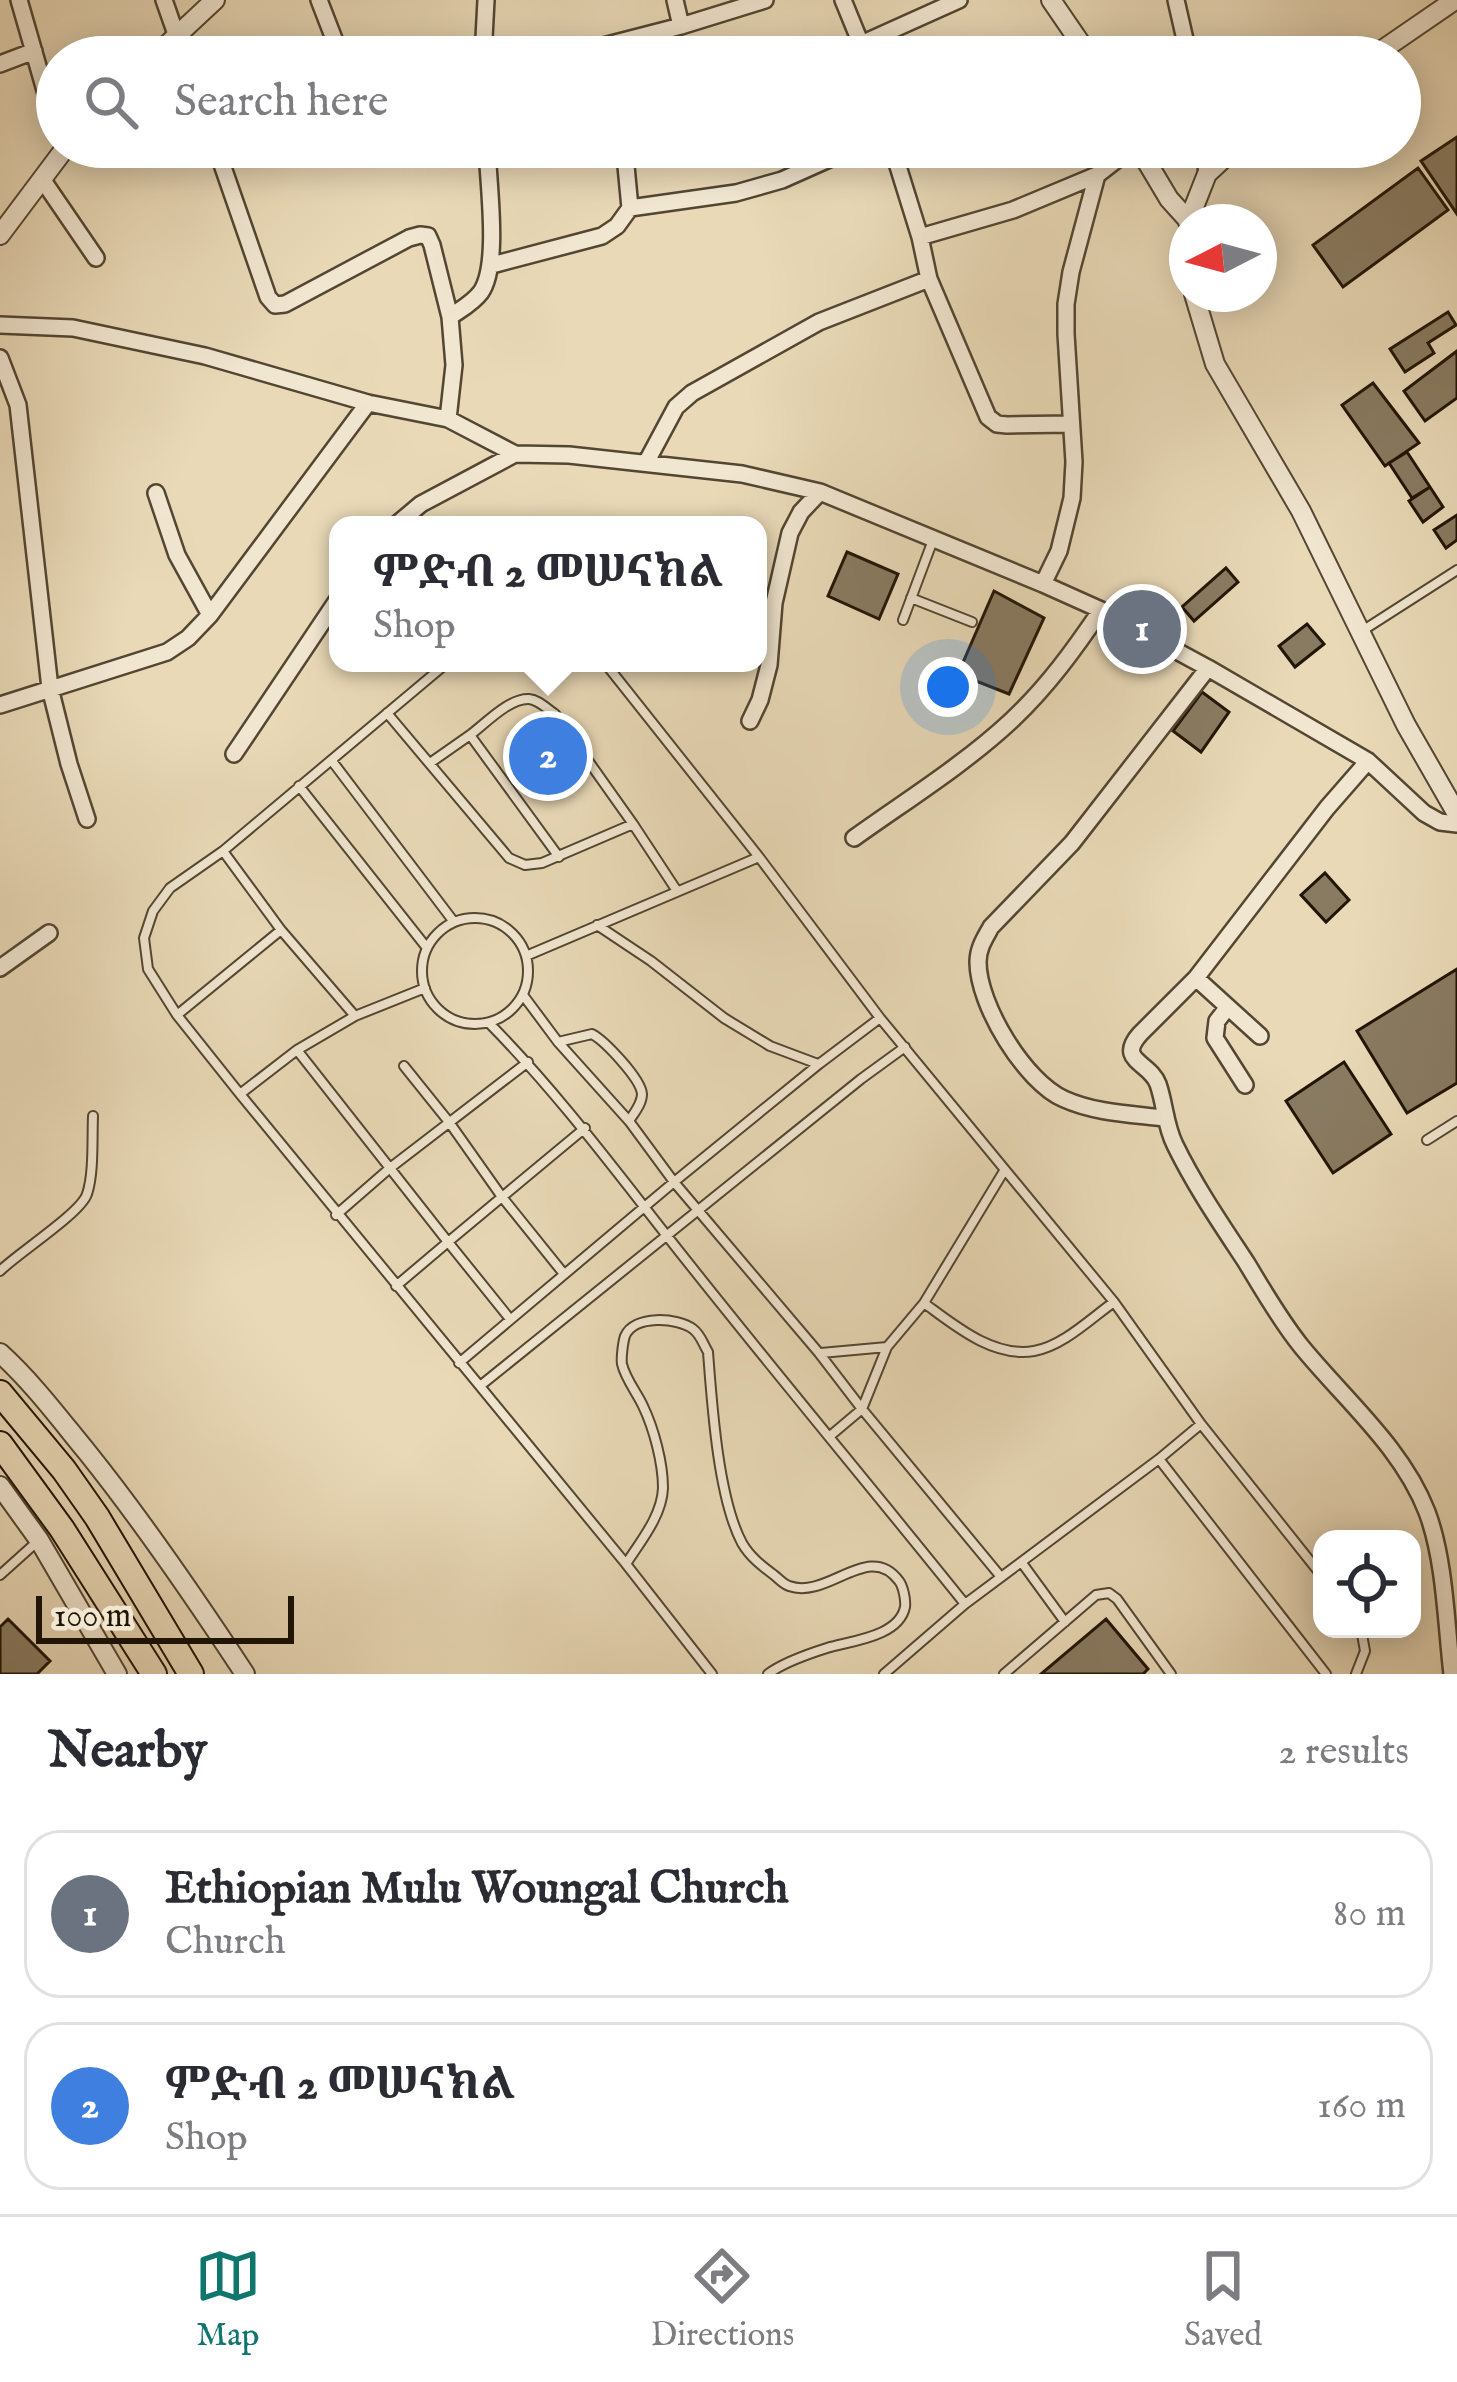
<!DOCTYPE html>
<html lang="en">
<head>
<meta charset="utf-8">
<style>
	:root { --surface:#fff; --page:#f2f2f3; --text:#2b2b33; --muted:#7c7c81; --line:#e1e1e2; --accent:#0f766e }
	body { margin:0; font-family:"IM FELL English","Noto Serif Ethiopic",serif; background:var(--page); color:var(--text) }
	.controls { position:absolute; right:36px; bottom:36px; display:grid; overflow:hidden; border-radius:24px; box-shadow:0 6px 30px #0003 }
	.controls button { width:108px; height:108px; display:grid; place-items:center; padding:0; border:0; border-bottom:3px solid var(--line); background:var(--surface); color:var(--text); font:60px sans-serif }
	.compass { position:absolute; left:1169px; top:204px; width:108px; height:108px; border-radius:50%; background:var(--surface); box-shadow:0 6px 30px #0003; rotate:264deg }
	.scale { position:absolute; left:36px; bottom:30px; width:258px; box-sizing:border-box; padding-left:12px; border:6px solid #211505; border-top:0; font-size:33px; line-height:42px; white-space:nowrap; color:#211505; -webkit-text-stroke:9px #f1e6d0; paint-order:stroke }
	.you { position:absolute; left:948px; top:687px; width:42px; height:42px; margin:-30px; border:9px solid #fff; border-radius:50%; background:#1a73e8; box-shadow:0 0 0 18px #1a73e833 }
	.badge { display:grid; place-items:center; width:78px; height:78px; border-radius:50%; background:var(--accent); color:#fff; font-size:39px; font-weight:700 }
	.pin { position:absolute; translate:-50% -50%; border:6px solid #fff; box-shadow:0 3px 12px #0006 }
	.popup { position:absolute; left:329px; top:516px; width:438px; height:156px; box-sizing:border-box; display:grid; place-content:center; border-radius:24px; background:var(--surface); filter:drop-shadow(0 3px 9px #0005); font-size:39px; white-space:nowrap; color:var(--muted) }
	.popup b { font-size:45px; color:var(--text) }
	.popup::after { content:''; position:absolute; left:50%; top:100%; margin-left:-24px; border:24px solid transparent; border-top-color:var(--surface) }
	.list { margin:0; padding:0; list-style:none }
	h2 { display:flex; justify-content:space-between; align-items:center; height:156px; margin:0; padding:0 48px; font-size:51px }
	h2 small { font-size:39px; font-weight:400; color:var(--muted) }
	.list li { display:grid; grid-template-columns:78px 1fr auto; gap:36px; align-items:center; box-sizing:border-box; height:168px; margin:0 24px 24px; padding:0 24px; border:3px solid var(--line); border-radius:36px }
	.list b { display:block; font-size:45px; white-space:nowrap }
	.list p { margin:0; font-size:39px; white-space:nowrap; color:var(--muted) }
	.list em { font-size:39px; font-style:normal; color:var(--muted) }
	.icon { flex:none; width:66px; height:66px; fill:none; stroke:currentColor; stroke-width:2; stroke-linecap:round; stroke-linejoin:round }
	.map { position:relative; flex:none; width:1457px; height:1674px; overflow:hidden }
	.search { position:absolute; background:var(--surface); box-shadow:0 6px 30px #0003; left:36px; right:36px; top:36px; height:132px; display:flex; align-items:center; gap:30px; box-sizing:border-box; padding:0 42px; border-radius:66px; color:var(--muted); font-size:45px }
	.sheet { height:540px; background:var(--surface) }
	nav { display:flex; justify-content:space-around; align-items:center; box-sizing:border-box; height:168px; border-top:3px solid var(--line); background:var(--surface); font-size:33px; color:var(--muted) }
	nav a { display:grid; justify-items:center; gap:6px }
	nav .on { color:var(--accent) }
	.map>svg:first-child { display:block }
</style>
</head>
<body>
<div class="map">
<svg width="1457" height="1674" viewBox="0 0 1457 1674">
	<rect width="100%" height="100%" fill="#e9d9b7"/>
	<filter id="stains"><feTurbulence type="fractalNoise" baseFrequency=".00167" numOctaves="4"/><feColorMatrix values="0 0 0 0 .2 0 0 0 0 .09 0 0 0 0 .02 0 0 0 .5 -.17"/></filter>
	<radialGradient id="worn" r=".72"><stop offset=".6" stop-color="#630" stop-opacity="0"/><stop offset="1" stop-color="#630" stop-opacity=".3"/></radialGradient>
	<path fill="#897b62" stroke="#211505" stroke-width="3" d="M1457,137V214L1421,161Z
		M1418,168L1448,210L1343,287L1313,245Z
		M1448,312L1456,325L1428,343L1434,353L1405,372L1390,349Z
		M1457,351V398L1425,421L1404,391Z
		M1373,383L1419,443L1385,466L1342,405Z
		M1407,452L1430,487L1412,498L1389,463Z
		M1430,487L1443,507L1423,522L1409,501Z
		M1457,515V540L1446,548L1434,530Z
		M847,552L898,574L879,619L828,596Z
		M1226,568L1238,582L1194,621L1182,607Z
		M994,591L1044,618L1009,694L958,674Z
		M1307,624L1324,644L1295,667L1279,646Z
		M1202,692L1229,712L1201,752L1173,731Z
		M1325,873L1349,900L1326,922L1301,895Z
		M1457,969V1083L1407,1113L1357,1031Z
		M1344,1062L1391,1134L1333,1173L1286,1101Z
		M8,1619L50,1661L37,1674H0V1627Z
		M1106,1619L1148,1669L1143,1674H1041Z"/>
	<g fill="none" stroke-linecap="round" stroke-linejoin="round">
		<g stroke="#534632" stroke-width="12">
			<path id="service" d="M911,598L972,622
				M903,620L933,540
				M1362,631L1457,570
				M447,663L223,851L170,888L153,911L144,938L148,969L177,1015L240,1094L626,1564L712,1674
				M605,663L759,857L880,1018L1114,1302L1201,1424L1322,1576
				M387,713L509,858L525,865L542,863L633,824L677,891
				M470,735C485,724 509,698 529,699C539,700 547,709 555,714L633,824
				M332,761L454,922
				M430,763L470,735L559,857
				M299,786L427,948
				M223,851L281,930
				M422 971a53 53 0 1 1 106 0a53 53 0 1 1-106 0Z
				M597,925L651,961L724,1018L770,1046L818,1064
				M526,956L759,857
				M523,995L558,1042L629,1121L674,1182L819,1353L862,1409L1001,1577
				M177,1015L281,930L355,1016
				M489,1023C556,1091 612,1166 671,1241C767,1363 867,1482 965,1604
				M558,1042L592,1034C605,1041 641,1079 642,1094C642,1104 634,1113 629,1121
				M404,1066L449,1122L502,1197L448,1242L510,1319
				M240,1094L297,1050
				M1427,1140L1457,1121
				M336,1215L390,1168L528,1062
				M0,1271C18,1253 81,1213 87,1194C94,1174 92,1138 93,1116
				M564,1274L502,1197L585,1128
				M396,1286L448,1242L297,1050L355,1016L425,988
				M924,1303L1004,1171
				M821,1353L887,1347
				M459,1363L674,1182L819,1064L880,1018
				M480,1386L861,1079L905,1047
				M830,1436L862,1409L887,1347L924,1303C954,1325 993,1358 1034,1351C1063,1346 1090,1319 1114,1302
				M1159,1459L1326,1674
				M1022,1563L1065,1622
				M626,1564C640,1542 662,1516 663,1488C663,1463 654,1429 643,1406C637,1393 625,1378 622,1364C621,1358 623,1342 625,1336C634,1315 677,1317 693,1329C701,1335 703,1344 708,1352C712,1404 718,1498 742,1543C750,1557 762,1566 774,1575C779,1579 783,1584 789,1586C828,1600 869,1540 899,1581C903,1586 906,1600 905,1607C899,1637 850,1641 827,1648C808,1654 784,1662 768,1674
				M0,1575L39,1540
				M884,1674L965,1604L1159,1459L1201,1424
				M1004,1674L1096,1595L1109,1593L1117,1599L1171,1674
				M1356,1674L1365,1651L1361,1629"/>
		</g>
		<g stroke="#534632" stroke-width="20">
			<path id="minor" d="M19,0L57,132
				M164,0L184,57
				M319,0L341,57
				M843,0L861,44
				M1176,0L1189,57
				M681,26L765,0
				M483,57L486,0
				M543,57L584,51L681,26L675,0
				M865,57L861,44L959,0
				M0,64L34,51
				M216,147L268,297L275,305L285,304L409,238L420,235L428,236L432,245L450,317
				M892,147L920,237
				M1204,147L1207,174
				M626,166L630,208
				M42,179L96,258
				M492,265L602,236L617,226L630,208L736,193L782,180L856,147
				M0,325L73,328L205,356L368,403L448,419L515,454L569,455L742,474L820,492L1043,584L1101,610L1208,668L1368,761L1424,813L1440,822L1457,824
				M0,358L18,405L50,688L69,764L87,819
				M448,419L454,365L450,317C461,309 473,303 481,292C500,264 488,183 487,147
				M1071,424L1007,425L997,424L988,417L929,279L920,237L1013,210L1097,175
				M646,463L676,407L692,393L819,322L929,279
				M156,493L177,555L210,615
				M396,525L421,504L515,454
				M1043,584L1059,551L1072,498L1074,462L1066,334V304L1071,272L1097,175L1133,147
				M0,705L167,652L188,638L210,615L368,403
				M750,721L760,700L769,665L774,603L790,533L801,512L820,492
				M234,754L338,599
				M1368,761L1327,808L1196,978L1140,1034C1116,1061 1150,1062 1158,1084C1165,1104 1165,1125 1175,1145C1195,1186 1221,1224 1246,1262C1263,1290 1280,1320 1301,1346C1344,1399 1402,1447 1427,1512C1445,1560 1446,1623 1452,1674
				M854,838C907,800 965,764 1012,720C1047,687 1074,650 1101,610
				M0,968L49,933
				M1196,978L1260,1036
				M1228,1007L1217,1021L1215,1038L1245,1085
				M1164,1118C1131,1114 1095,1113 1064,1099C1025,1082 978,1005 978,962C978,948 985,938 991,927L1072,843L1208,668"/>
		</g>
		<g stroke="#534632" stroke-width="22">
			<path id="tertiary" d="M1051,0L1090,57
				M154,57L215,0
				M1372,57L1455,0
				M1138,147L1169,199L1188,220
				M1188,222L1207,174L1236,147
				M0,235L66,147
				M1187,241V261
				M1194,294L1215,364L1301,511L1406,725L1457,814
				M0,1353C33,1383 59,1418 87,1452C144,1523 195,1598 245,1674
				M0,1486L39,1540L117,1674"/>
		</g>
		<g stroke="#211505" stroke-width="28">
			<path id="trunk" d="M0,1393L64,1470L97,1517L191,1674
				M0,1444L62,1529L154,1674"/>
		</g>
		<use href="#service" stroke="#f1e6d0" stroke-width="8"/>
		<use href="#minor" stroke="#f1e6d0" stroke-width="15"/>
		<use href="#tertiary" stroke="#f1e6d0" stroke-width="18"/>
		<use href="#trunk" stroke="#e9d9b7" stroke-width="24"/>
	</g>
	<rect width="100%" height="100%" filter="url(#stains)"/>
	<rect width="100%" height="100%" fill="url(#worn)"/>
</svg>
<div class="controls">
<button><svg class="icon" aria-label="locate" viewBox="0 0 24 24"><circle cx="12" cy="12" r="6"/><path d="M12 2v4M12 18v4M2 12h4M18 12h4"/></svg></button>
</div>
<svg class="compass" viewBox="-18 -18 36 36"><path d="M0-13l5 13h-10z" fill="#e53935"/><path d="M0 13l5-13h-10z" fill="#7c7c81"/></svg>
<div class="scale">100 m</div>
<div class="you"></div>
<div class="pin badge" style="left:1142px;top:629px;background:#6b7280">1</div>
<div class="pin badge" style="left:548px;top:756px;background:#3f7fe0">2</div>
<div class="popup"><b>ምድብ 2 መሠናክል</b>Shop</div>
<div class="search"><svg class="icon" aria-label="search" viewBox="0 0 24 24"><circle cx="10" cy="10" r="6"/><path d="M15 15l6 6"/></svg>Search here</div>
</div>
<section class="sheet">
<h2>Nearby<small>2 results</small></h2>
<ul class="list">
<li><span class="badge" style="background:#6b7280">1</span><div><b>Ethiopian Mulu Woungal Church</b><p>Church</p></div><em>80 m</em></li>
<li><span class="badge" style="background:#3f7fe0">2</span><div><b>ምድብ 2 መሠናክል</b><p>Shop</p></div><em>160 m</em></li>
</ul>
</section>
<nav>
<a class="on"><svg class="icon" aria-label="map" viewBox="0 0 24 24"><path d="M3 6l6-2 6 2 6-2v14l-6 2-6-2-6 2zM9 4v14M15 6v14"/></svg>Map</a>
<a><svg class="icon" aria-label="directions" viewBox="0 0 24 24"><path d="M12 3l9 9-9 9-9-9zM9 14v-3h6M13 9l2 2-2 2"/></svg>Directions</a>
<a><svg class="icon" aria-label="saved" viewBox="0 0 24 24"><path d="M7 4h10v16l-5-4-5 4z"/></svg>Saved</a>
</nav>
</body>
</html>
